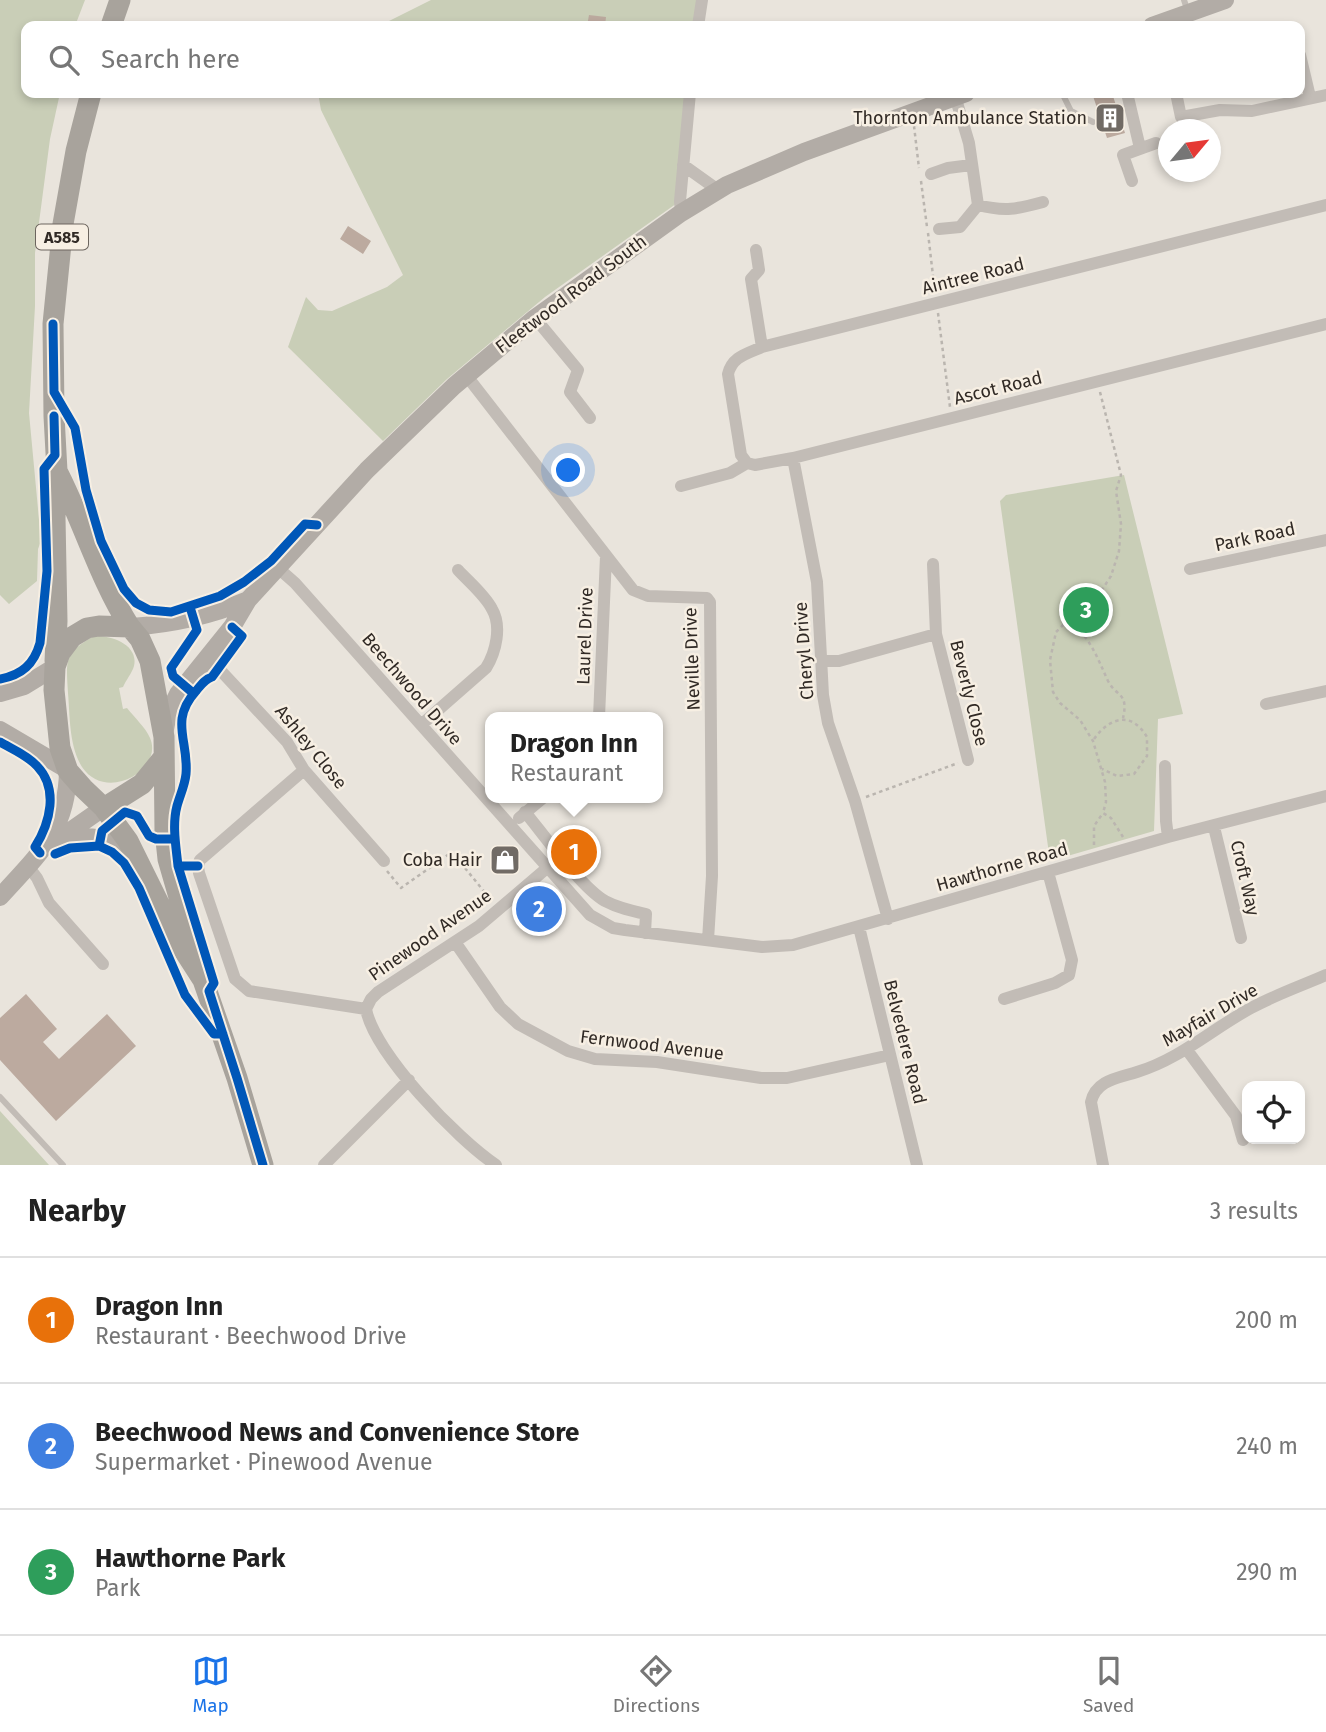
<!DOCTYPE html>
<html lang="en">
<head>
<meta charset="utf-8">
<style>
	:root { --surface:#fff; --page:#f2f2f2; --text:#222; --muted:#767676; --line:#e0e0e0; --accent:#1a73e8 }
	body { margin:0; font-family:"Fira Sans",sans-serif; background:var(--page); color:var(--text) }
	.controls { position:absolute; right:21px; bottom:21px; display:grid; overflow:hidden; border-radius:14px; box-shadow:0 4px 10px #0003 }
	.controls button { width:63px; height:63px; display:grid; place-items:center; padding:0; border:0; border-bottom:2px solid var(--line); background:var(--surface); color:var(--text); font:35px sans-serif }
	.compass { position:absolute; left:1158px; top:119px; width:63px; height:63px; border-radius:50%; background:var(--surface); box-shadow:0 4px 10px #0003; rotate:61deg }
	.you { position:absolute; left:569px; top:471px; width:24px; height:24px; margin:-18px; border:5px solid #fff; border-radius:50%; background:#1a73e8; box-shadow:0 0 0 10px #1a73e833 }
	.badge { display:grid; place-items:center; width:46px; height:46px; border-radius:50%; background:var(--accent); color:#fff; font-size:23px; font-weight:700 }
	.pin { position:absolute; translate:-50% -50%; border:4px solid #fff; box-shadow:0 2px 7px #0006 }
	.popup { position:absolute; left:485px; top:712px; width:178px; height:91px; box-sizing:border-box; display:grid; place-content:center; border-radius:14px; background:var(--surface); filter:drop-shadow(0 2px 5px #0005); font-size:23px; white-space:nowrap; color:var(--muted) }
	.popup b { font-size:26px; color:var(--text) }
	.popup::after { content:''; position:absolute; left:50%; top:100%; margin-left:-14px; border:14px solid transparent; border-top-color:var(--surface) }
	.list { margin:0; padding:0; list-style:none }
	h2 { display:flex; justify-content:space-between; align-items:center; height:91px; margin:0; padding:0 28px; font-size:30px }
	h2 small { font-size:23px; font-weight:400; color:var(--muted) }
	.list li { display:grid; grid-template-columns:46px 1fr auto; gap:21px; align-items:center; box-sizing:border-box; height:126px; padding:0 28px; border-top:2px solid var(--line) }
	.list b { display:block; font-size:26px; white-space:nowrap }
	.list p { margin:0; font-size:23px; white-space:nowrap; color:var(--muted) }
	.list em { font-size:23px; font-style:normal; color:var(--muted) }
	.icon { flex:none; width:38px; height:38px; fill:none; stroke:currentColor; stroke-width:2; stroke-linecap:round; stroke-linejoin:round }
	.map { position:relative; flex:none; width:1326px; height:1165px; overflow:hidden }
	.search { position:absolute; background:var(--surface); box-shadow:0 4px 10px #0003; left:21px; right:21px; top:21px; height:77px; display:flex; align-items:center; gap:18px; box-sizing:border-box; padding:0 24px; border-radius:14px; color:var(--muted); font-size:26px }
	.sheet { height:469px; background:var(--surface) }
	nav { display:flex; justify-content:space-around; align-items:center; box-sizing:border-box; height:98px; border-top:2px solid var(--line); background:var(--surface); font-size:19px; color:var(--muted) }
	nav a { display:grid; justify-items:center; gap:4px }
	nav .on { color:var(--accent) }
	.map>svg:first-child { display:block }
</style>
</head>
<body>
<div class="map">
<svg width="1326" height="1165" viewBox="0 0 1326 1165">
	<rect width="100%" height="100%" fill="#e9e4dc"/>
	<path fill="#c9ceb7" d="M0,0H85L75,26H26V93H60L50,139L35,253V306L29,413L41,541L38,549L37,581L9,604L0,595Z
		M431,0H702L698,26H379Z
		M318,93H690L680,201L545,297L447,379L383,441L288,347L306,297L318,310L332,311L387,287L403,275L321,110Z
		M1124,475L1183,714L1158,719L1154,831L1050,861L1000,501L1006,495Z
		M94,636C110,635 139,644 134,666C132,673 126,680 123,687L119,688L123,709L127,708C134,717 146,728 150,738C164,770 106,803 82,767C69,746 70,717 68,693C66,660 64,653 94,636Z
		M0,1111L49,1165H0Z"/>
	<path fill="#bcaa9f" d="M589,15L606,17L605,26H587Z
		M1092,93H1112L1125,133L1107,138Z
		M348,226L371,241L363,254L340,239Z
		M26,994L57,1029L43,1042L59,1059L107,1014L136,1046L56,1121L0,1060V1018Z"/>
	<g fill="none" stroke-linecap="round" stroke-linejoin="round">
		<path stroke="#bab5af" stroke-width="2.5" stroke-dasharray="3.5 3.5" stroke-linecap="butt" d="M914,126L919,168
			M921,181L927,227
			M928,233L935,293
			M938,313L950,407
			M1100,392L1121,475L1116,491L1121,524L1119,551L1111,576L1088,611L1063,625L1056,632L1050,660L1053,692L1060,703L1080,720L1093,741L1105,782L1106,802L1103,813L1111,818L1123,837
			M1070,621C1091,639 1097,657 1108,681C1116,697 1129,692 1123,718
			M1094,739C1109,718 1131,710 1147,737V756L1134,774L1117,776L1102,769
			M866,797L958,763
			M1094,845V826L1103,813
			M387,871L401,888L452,852L491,900"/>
		<path stroke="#c2bcb6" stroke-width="6" d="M1184,0L1188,12
			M1062,93L1071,111L1093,122
			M0,1097L63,1165"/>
		<path stroke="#c2bcb6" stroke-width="12" d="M698,26L702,0
			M1300,55L1310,97
			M1127,93L1140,148
			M1176,93L1181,117L1220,110L1252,111L1326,95
			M683,165L718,190
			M931,174L948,168L971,165
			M1132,181L1123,155L1156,143
			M978,205C1005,212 1017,209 1043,202
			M681,213L680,201L690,93
			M939,229L960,227L978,205L969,143L955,96
			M756,250L759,270L751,279L762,347
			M535,318L578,370L570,392L590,418
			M466,375L633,590L648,596L707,598L710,602L712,876L708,940
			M793,458L817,582L823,695L828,723L855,801L888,919
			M747,463L741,455L728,374C732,357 746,354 762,347L1326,205
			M681,486L730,473L747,463L755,465L793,458L1326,324
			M933,564L936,634L968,760
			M278,568L295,583L590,915L613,928L625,930L762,947L793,945L1168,837L1326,796
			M1190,569L1326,540
			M208,657L287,742L304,770L384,861
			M821,661H839L936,634
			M1266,704L1326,691
			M599,717L606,556
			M421,725L486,668C496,652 502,626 492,609C485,595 469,582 458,570
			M1165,766L1166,821L1168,837
			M304,770L200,860L198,866L199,873L235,979L249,991L366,1009
			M525,812C544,835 581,887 605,901C618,908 632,911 646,914L645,933
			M519,818L543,798
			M1214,827L1241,938
			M28,866L37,878L49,903L103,964
			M859,927L917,1165
			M455,942L500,1007L518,1024L568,1051L595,1059L657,1062L761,1078H787L890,1055
			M1004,999L1055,983L1069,975L1072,960L1048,872
			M1187,1050L1236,1116L1243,1140
			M324,1165L409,1080
			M496,1165C458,1140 374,1053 366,1009L371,999L378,992L479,926L547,868
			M1103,1165L1091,1102C1096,1080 1118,1078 1137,1072C1180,1059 1212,1029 1251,1008C1275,995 1301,986 1326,975"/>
		<path stroke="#b2aca6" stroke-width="18" d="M1152,26L1225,0
			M131,627C172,624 210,616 248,600
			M0,693L24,686L55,667
			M0,730L68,770
			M164,734L168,714L178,694L232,627L248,600L367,470L454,386L535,318L681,213L727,185L804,152L966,93
			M63,836L103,808
			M58,840C96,832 110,838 137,866
			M0,897C38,855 67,831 68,771"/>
		<path stroke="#a8a39c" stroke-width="21" d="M111,26L120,0
			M58,473C84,524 99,578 130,627
			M55,661L57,621L55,518L57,471L54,416L53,324L63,224L76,151L91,93
			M104,808L142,784L164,757
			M203,980L168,859L165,831L164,737L150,661L140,639L130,627L99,626L87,628L72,637L60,653L55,667L54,690L60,748L68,771L83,788L104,808L128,841L176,938L203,980L237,1078L263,1165"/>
		<g stroke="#f7efe3" stroke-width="13">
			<path id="cycleway" d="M53,324L54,392L75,428L86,490L101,541L124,589L136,603L149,610L171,612L220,596L244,582L271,561L305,524L317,525
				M190,607L197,630L171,668L173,676L193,693
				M0,679C22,675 34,664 40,643L47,571L44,469L55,455L54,416
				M0,742C12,749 27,755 37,766C59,789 50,823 35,847L40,853
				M99,846L102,831L125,812L137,816L149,836L156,839H175
				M55,854L70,848L99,846L112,852L124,863L139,888L185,995L214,1034H223
				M178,866L214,983L209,991L237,1078L263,1165
				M198,866H178C176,846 172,825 177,806C180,795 185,785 186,774C189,741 169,721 196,691C201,685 205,679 212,677L242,636L232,627"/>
		</g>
		<use href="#cycleway" stroke="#0057b8" stroke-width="9"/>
	</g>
	<defs>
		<g id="building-square" transform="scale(1.575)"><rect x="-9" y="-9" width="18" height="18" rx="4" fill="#716b65" stroke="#f7efe3"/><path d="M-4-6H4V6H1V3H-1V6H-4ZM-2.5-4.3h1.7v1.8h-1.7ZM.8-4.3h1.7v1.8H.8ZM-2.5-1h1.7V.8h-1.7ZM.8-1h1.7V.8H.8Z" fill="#fff"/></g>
		<g id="shop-square" transform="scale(1.575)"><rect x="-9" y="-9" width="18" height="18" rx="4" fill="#716b65" stroke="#f7efe3"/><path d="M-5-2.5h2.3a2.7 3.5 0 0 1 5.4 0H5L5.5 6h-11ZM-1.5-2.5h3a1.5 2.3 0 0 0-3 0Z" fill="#fff"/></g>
	</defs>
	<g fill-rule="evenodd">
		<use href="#building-square" x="1110" y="118"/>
		<use href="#shop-square" x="505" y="860"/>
	</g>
	<g text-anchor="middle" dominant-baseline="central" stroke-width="5" stroke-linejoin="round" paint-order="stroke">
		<rect fill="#f7efe3" stroke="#6c655e" stroke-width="2" x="36" y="224.5" width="52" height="25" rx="5"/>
		<g font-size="16" font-weight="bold" fill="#312a25">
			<text x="62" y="237">A585</text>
		</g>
		<g font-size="18" fill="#312a25" stroke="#f7efe3" text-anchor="end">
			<text x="1087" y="118">Thornton Ambulance Station</text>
			<text x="482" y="860">Coba Hair</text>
		</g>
		<g font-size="18" fill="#312a25" stroke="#f7efe3">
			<text transform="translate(973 276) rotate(-14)">Aintree Road</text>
			<text transform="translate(571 294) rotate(-37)">Fleetwood Road South</text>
			<text transform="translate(998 388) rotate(-14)">Ascot Road</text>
			<text transform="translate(1255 537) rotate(-12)">Park Road</text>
			<text transform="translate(585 636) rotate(-88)">Laurel Drive</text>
			<text transform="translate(804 651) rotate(-94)">Cheryl Drive</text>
			<text transform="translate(692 659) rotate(-92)">Neville Drive</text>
			<text transform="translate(412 689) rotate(49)">Beechwood Drive</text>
			<text transform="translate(969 693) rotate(76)">Beverly Close</text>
			<text transform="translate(311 747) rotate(51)">Ashley Close</text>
			<text transform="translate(1002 867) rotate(-16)">Hawthorne Road</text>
			<text transform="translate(1245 878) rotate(77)">Croft Way</text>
			<text transform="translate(430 935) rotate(-35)">Pinewood Avenue</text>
			<text transform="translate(1210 1015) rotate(-30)">Mayfair Drive</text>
			<text transform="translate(905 1042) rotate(76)">Belvedere Road</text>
			<text transform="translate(652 1045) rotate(7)">Fernwood Avenue</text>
		</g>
	</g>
</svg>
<div class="controls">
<button><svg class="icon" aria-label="locate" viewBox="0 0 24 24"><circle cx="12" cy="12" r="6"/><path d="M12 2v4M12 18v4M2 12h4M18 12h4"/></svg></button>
</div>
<svg class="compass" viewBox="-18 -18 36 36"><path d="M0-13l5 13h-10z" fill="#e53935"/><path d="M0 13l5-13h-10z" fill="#767676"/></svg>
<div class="you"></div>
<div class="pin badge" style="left:574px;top:852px;background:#e8710a">1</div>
<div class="popup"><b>Dragon Inn</b>Restaurant</div>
<div class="pin badge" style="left:539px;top:909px;background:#3f7fe0">2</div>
<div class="pin badge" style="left:1086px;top:610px;background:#2e9e5b">3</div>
<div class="search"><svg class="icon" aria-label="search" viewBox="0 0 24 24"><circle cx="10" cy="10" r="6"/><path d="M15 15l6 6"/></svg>Search here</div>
</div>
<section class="sheet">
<h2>Nearby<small>3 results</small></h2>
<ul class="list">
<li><span class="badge" style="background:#e8710a">1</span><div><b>Dragon Inn</b><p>Restaurant · Beechwood Drive</p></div><em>200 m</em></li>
<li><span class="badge" style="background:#3f7fe0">2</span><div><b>Beechwood News and Convenience Store</b><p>Supermarket · Pinewood Avenue</p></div><em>240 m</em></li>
<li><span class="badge" style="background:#2e9e5b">3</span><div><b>Hawthorne Park</b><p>Park</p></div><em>290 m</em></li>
</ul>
</section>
<nav>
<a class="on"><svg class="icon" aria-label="map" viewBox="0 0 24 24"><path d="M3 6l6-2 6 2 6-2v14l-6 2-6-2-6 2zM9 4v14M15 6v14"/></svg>Map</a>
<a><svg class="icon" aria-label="directions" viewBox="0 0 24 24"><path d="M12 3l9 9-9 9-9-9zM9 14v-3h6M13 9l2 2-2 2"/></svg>Directions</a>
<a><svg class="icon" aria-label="saved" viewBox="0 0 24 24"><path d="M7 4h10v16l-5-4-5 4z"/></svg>Saved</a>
</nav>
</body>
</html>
